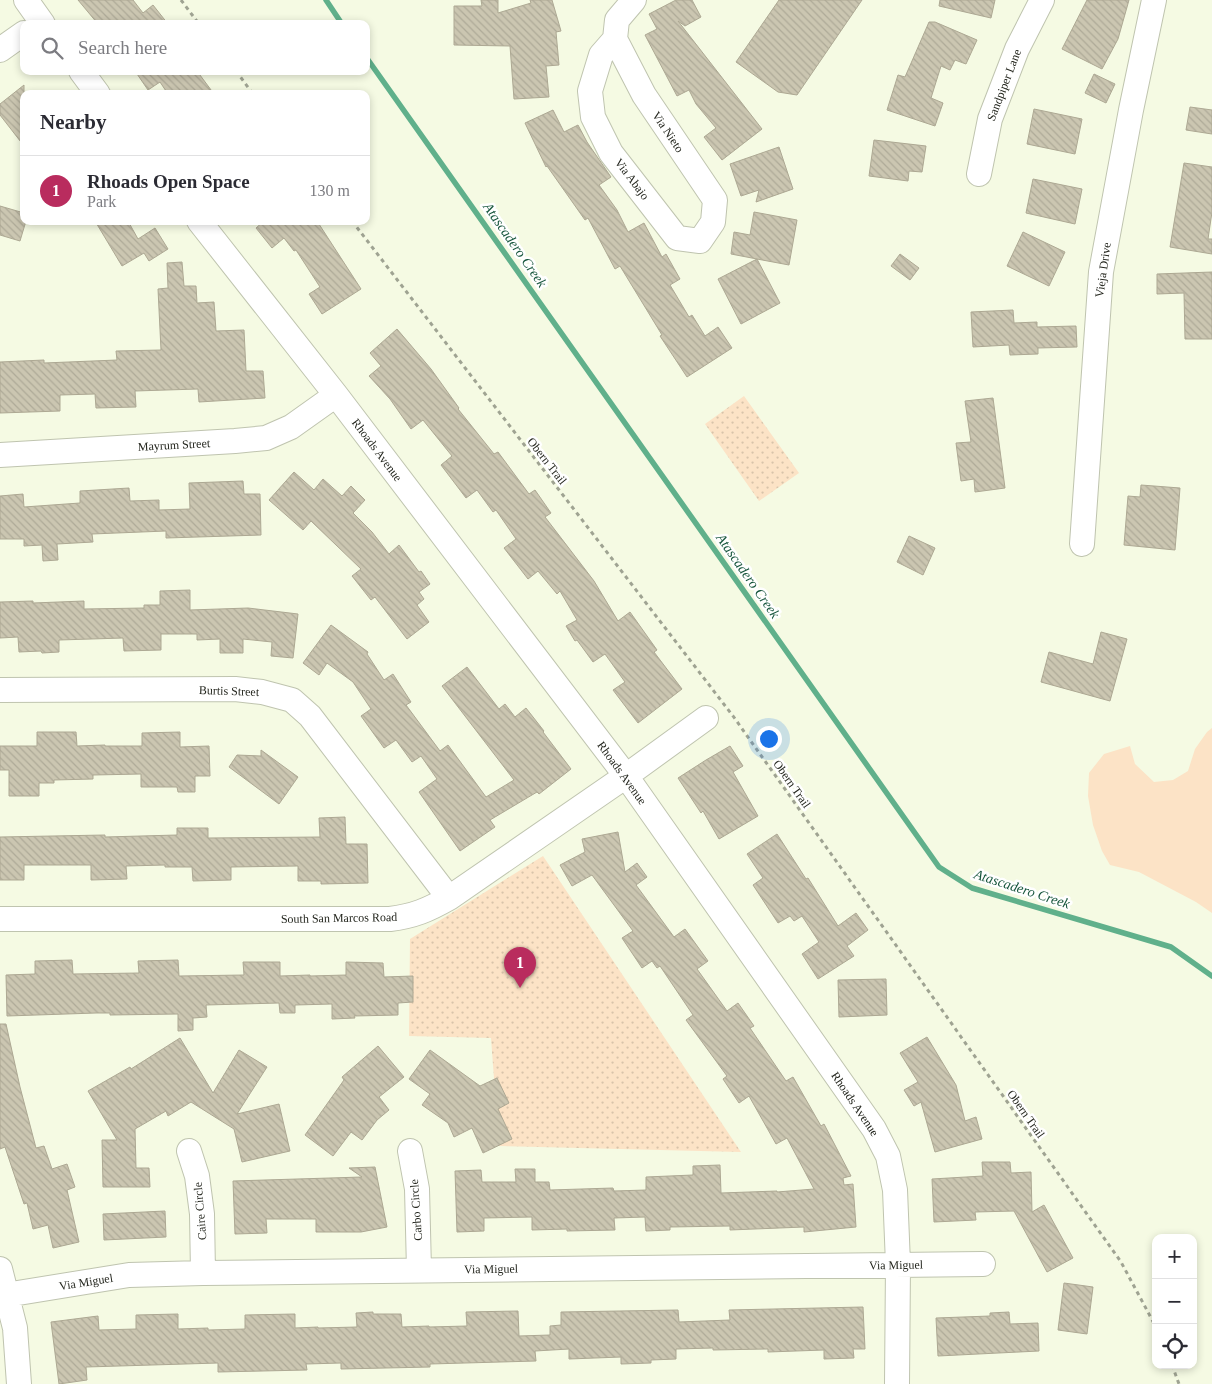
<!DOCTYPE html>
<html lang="en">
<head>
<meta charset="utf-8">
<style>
	:root { --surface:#fff; --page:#f7f7f7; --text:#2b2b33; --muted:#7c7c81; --line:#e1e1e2; --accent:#b92c5e }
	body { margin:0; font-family:Georgia,serif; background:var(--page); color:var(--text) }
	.controls { position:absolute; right:15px; bottom:15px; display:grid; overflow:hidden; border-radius:10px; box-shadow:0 2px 8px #0003 }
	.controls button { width:45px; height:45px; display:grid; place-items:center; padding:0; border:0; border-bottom:1px solid var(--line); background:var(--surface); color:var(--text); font:25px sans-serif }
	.you { position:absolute; left:768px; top:738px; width:18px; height:18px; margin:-12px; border:4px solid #fff; border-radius:50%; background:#1a73e8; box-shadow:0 0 0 8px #1a73e833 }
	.badge { display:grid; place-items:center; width:32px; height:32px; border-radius:50%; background:var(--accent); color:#fff; font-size:16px; font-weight:700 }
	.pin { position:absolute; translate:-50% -41px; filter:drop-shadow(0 1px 2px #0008) }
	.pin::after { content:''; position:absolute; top:26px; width:18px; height:15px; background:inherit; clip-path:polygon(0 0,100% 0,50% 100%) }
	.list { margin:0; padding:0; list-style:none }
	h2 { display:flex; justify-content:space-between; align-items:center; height:65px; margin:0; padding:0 20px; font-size:21px }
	h2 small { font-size:16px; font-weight:400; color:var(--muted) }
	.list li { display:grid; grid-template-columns:32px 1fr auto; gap:15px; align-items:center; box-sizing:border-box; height:70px; padding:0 20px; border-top:1px solid var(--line) }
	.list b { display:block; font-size:19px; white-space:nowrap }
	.list p { margin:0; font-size:16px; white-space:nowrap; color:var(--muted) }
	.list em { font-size:16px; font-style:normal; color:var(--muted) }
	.icon { flex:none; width:28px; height:28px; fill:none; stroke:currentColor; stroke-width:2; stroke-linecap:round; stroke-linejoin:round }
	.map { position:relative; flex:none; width:1212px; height:1384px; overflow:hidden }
	.search { position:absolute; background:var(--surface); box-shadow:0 2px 8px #0003; left:20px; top:20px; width:350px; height:55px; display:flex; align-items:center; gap:12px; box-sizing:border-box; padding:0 18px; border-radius:10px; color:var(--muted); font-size:19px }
	.panel { position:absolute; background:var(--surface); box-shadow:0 2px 8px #0003; left:20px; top:90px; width:350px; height:135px; border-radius:10px }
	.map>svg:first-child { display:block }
</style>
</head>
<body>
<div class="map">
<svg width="1212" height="1384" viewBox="0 0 1212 1384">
	<defs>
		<pattern id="park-dots" width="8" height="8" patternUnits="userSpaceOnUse" patternTransform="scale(1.25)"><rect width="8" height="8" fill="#fce3c6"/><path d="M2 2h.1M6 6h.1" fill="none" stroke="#d8c3aa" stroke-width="1.8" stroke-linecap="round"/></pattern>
		<pattern id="building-back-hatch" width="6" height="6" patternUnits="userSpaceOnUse" patternTransform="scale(1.25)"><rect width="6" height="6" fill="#cbc6b1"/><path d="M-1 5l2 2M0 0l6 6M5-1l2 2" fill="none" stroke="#aeaa98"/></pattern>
	</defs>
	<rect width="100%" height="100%" fill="#f5fae3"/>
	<path fill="#fce3c6" d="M1212,728V913L1196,902L1139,872L1110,865L1102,851L1093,825L1088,796L1089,773L1104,754L1130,746L1135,764L1154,782L1173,780L1188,771L1195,749L1207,732Z"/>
	<path fill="url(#park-dots)" d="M744,396L799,473L759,501L705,424Z
		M543,856L741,1152L499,1146L491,1038L409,1036L410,939Z"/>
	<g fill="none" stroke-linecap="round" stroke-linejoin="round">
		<path stroke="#60b08b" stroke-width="5.5" d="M326,0L342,24
			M366,57L939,867L972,888L1171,947L1212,976"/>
	</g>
	<path fill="url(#building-back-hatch)" stroke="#ada893" d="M78,0H133L143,13L153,5L168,24H98Z
		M481,0H498V13L531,3L530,0H552L561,31L556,32L559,65L546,66L549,97L514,99L510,46L454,45V6H482Z
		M676,0H692L701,17L685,26L678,21L762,129L722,160L704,137L716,128L696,104L689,90L677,96L645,35L657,29L649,14Z
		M779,0H862L797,95L778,92L736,62Z
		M940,0H995L991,18L939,6Z
		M1087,0H1129L1118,39L1102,69L1062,49Z
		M929,22H935L977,40L966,64L955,60L950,70L941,66L931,98L943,103L935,126L887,110L898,75L905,77Z
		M135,71H197L214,94H168L160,82L148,90Z
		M1094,74L1115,84L1106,103L1085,93Z
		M24,85V146L0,115V104Z
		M1190,107L1212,110V134L1186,130Z
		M1034,109L1082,119L1075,154L1027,144Z
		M553,110L564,132L578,125L587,142L611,177L599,185L617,210L628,232L644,223L662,257L666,254L680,279L670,285L689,317L692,315L705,336L718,327L732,348L687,377L660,336L662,335L620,266L615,269L588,218L585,220L547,166L546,167L525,123Z
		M874,140L926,146L922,172L909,171L908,181L869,176Z
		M779,147L793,189L756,202L759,190L741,196L730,164Z
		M1184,163L1212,167V212L1208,239H1212V254L1170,247Z
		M1033,179L1082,189L1075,224L1026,213Z
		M0,206L24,213V221H26L20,241L0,235Z
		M754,212L797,220L789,265L757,259L780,303L741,324L718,279L757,259L731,254L734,232L750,235Z
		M95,221H128L138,239L155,228L168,249L149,261L144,253L122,266Z
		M264,221H317L361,289L322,314L309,294L320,287L296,250L294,251L284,238L272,248L256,228Z
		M1023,232L1065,252L1049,286L1007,266Z
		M900,254L919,268L910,280L891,266Z
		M182,262L184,286H196L197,303L214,302L216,331L244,330L246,371H263L265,398L199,402L198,389L135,391L136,407L96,408L95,394L60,395V411L0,413V362L44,360V363L117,360L116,351L161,350L158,289L168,288L167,263Z
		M1212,272V339H1185L1184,293L1157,294V274Z
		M1013,310L1014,323L1037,322V327L1076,326L1077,347L1038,348V354L1010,355L1009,345L973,347L971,312Z
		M397,329L431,369L459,408L458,409L494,454L498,452L529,494L535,490L551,513L545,517L594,581L618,621L630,612L657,650L654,652L682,689L638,723L613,690L625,682L605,654L593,662L577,640L575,641L566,626L577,620L560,591L557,594L538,571L528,579L504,548L516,539L496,510L493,512L477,490L466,498L441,465L452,456L423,420L411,429L390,399L369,376L381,366L370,353Z
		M993,398L1005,488L975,492L974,479L961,481L956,443L971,442L965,401Z
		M294,472L314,490L323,479L342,496L351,486L365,500L353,513L372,532L389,554L399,545L419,572L421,571L430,584L419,592L424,599L417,605L429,622L407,639L375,597L371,600L352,576L361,569L311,521L303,530L269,500Z
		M243,481L244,494H260L261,535L166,538V531L92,534L93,542L57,544L58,560L43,561L42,545L24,546V539H0V496L23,494L24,507L80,503V491L129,488L130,501L159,500V510L190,509L189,483Z
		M1141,485L1180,488L1175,550L1124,545L1128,496L1140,497Z
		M909,536L935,548L923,575L897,562Z
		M190,590V610L248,608L298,614L293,658L271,656L272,642L243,639V653H220V639L197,640V634H161V650L124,651L123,638L59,640V652L42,653L41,651L19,652L18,637L0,638V602L33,601V603L84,601V609L144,608V605H160V591Z
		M331,625L368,652L367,654L384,680L393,674L411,702L406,705L440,751L448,745L486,797L514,780L442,686L467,667L499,709L505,704L515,717L526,708L544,731L543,732L571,769L539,794L537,792L490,820L495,827L460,851L419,792L437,779L421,756L412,762L396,740L384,748L361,716L371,709L353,682L327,663L319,675L303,663Z
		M1101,632L1127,639L1110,701L1041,682L1049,652L1093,664Z
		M37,732H76L77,746L105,745V746H142V733L180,732V747L209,746L210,776H195V792H178L177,787H141V774L93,775V779L54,780V783H39V796H9V770H0V746H37Z
		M730,746L743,766L733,772L758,816L719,839L703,811L701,813L678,778L706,760Z
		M261,750L298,777L279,804L229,767L237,755L261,756Z
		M345,817L346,844H367L368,883L321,884V881H298V866L231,867V880L193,881L192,867H165V865L126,866L127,879L91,880V865H24V880H0V837L105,835V837L177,835V828H208V838L320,837L319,818Z
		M618,832L625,872L637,863L647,877L636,885L674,937L685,929L708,961L697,969L727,1011L738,1003L754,1026L750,1028L786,1081L793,1077L821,1126L824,1124L851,1176L843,1178L844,1185L853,1184L856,1227L804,1232V1227L730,1230V1226L670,1227V1230L646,1231L645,1217L614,1218L615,1230L567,1231V1229L532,1230V1217L484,1218V1231L457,1232L455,1171L481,1170L482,1182H516L515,1169H535V1182H549L550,1190L613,1188L614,1191L646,1190V1177L693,1175V1166L720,1165L721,1193L777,1191V1192L814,1189L787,1138L776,1144L749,1096L739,1103L723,1079L727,1076L686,1020L693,1015L660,966L657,968L652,961L642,968L622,938L633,931L592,875L572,886L560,865L585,852L582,839Z
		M777,834L806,879L808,878L838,926L856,913L868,930L847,946L854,956L818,979L802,954L819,942L802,916L794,921L790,916L778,923L753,885L763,878L747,854Z
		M72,960L73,974L139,973L138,961L178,960L179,976L244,975L243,962H280V976L310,975V976L346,975V962L383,963L384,977L413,976V1002L398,1003V1015L354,1016L355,1018L332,1019V1004L295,1005V1013H280L279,1003L206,1005L207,1017L193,1018V1030L178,1031V1014L110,1015V1013H96L7,1016L6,975L35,974V961Z
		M886,979L887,1015L839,1017L838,980Z
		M0,1024H6L20,1087L36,1148L44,1146L52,1169L67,1164L75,1187L67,1190L79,1242L53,1248L48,1225L33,1229L27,1203L24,1204L5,1147L0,1149Z
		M927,1037L956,1085L965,1121L976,1117L982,1139L935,1152L921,1102L914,1106L904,1090L918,1082L900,1053Z
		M180,1038L213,1093L239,1050L267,1067L237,1114L279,1104L290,1151L242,1162L234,1129L191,1102L168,1116L166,1111L135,1129L136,1168H149L150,1187H103L102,1140H117L88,1091L130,1067L131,1069Z
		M378,1046L404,1077L379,1097L389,1110L377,1120L362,1140L351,1132L333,1156L305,1135L344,1080L342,1077Z
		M430,1050L480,1086L497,1078L509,1103L498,1109L512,1139L483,1153L472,1128L454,1137L448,1123L422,1105L430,1094L409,1079Z
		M982,1162H1010L1011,1173L1031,1172L1032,1212L1044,1205L1073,1258L1047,1272L1014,1211L975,1212L976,1220L934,1222L932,1179L983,1176Z
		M375,1167L387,1227L361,1232H316V1219H266L267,1233L235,1234L233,1181L362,1177L349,1168Z
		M165,1211L166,1237L104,1240L103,1214Z
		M1064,1283L1093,1287L1087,1334L1058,1330Z
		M863,1307L865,1349H853L854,1358L824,1359V1350L768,1352V1349L713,1350V1348L676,1349V1359L651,1360V1363L621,1364V1357L569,1359V1349L535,1351L536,1361L430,1364V1367L341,1369V1363L306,1364L307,1370L218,1372V1363L86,1367L87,1380L59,1384L51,1322L98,1316L99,1330L136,1329V1315L178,1314V1329L208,1328V1330L245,1329V1315L295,1314V1328L318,1327V1328L357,1327L356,1313L373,1312V1314H401L402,1327L429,1326V1327L467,1326L466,1312L518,1311L519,1336L550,1335V1326L561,1325V1312L678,1310L679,1322L730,1320L729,1310Z
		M1009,1312L1010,1324L1038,1323L1039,1351L938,1356L936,1318L990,1316V1313Z"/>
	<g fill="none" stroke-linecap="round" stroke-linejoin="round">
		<g stroke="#bfc4af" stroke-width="26">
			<path id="minor" d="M26,0L43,24
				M615,39L601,55L590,91L593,117L611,153L677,238L700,241L713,222L715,200L644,95L615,39L617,20L634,0
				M0,50L24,33
				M81,71L98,94
				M979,174L990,119L1017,49L1042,0
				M199,221L336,395L626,776L874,1129L888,1156L895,1190L898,1264L897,1384
				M0,455L235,441L266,438L291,427L336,395
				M1082,544L1101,272L1131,110L1154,0
				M0,690L235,689L262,692L292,700L310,716L449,898
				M0,919H390C414,916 428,910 449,898L626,776L706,718
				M189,1151L197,1176L202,1214L203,1273
				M410,1151L417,1189L419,1270
				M0,1269L15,1328L19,1384
				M0,1296L129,1275L203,1273L983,1264"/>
		</g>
		<path stroke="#9fa392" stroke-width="3" stroke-dasharray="4 4" stroke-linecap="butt" d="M181,0L199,24
			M236,71L253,94
			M352,221L733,716L1121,1262L1156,1327
			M1172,1365L1179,1384"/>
		<use href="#minor" stroke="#fff" stroke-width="24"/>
	</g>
	<g text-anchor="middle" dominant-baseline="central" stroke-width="5" stroke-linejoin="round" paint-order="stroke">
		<g font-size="12" fill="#24261e" stroke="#fff">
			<text transform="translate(1004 85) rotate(-69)">Sandpiper Lane</text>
			<text transform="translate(668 132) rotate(56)">Via Nieto</text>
			<text transform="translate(632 179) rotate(53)">Via Abajo</text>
			<text transform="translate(1103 270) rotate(-82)">Vieja Drive</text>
			<text transform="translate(174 445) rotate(-3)">Mayrum Street</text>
			<text transform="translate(377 450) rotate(53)">Rhoads Avenue</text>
			<text transform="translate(547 461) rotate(52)">Obern Trail</text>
			<text transform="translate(229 691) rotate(2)">Burtis Street</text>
			<text transform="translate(622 773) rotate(54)">Rhoads Avenue</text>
			<text transform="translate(792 784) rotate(55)">Obern Trail</text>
			<text transform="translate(339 918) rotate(-1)">South San Marcos Road</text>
			<text transform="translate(855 1104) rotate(56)">Rhoads Avenue</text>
			<text transform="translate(1026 1114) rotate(55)">Obern Trail</text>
			<text transform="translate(416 1210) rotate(-94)">Carbo Circle</text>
			<text transform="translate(200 1211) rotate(-95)">Caire Circle</text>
			<text transform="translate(896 1265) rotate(-1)">Via Miguel</text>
			<text transform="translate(491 1269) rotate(-1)">Via Miguel</text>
			<text transform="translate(86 1282) rotate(-9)">Via Miguel</text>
		</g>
		<g font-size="14" font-style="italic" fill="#17563d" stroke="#fff">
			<text transform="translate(515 245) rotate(55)">Atascadero Creek</text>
			<text transform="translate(748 576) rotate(55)">Atascadero Creek</text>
			<text transform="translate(1022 889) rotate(18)">Atascadero Creek</text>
		</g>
	</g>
</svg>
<div class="controls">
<button>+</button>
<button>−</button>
<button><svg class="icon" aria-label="locate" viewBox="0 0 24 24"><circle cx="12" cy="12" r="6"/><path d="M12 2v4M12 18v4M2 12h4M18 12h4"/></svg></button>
</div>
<div class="you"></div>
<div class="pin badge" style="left:520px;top:988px">1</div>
<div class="search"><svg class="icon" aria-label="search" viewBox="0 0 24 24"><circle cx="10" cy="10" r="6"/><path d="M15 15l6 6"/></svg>Search here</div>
<section class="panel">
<h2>Nearby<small></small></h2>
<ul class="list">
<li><span class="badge">1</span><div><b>Rhoads Open Space</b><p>Park</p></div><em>130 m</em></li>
</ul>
</section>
</div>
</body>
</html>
